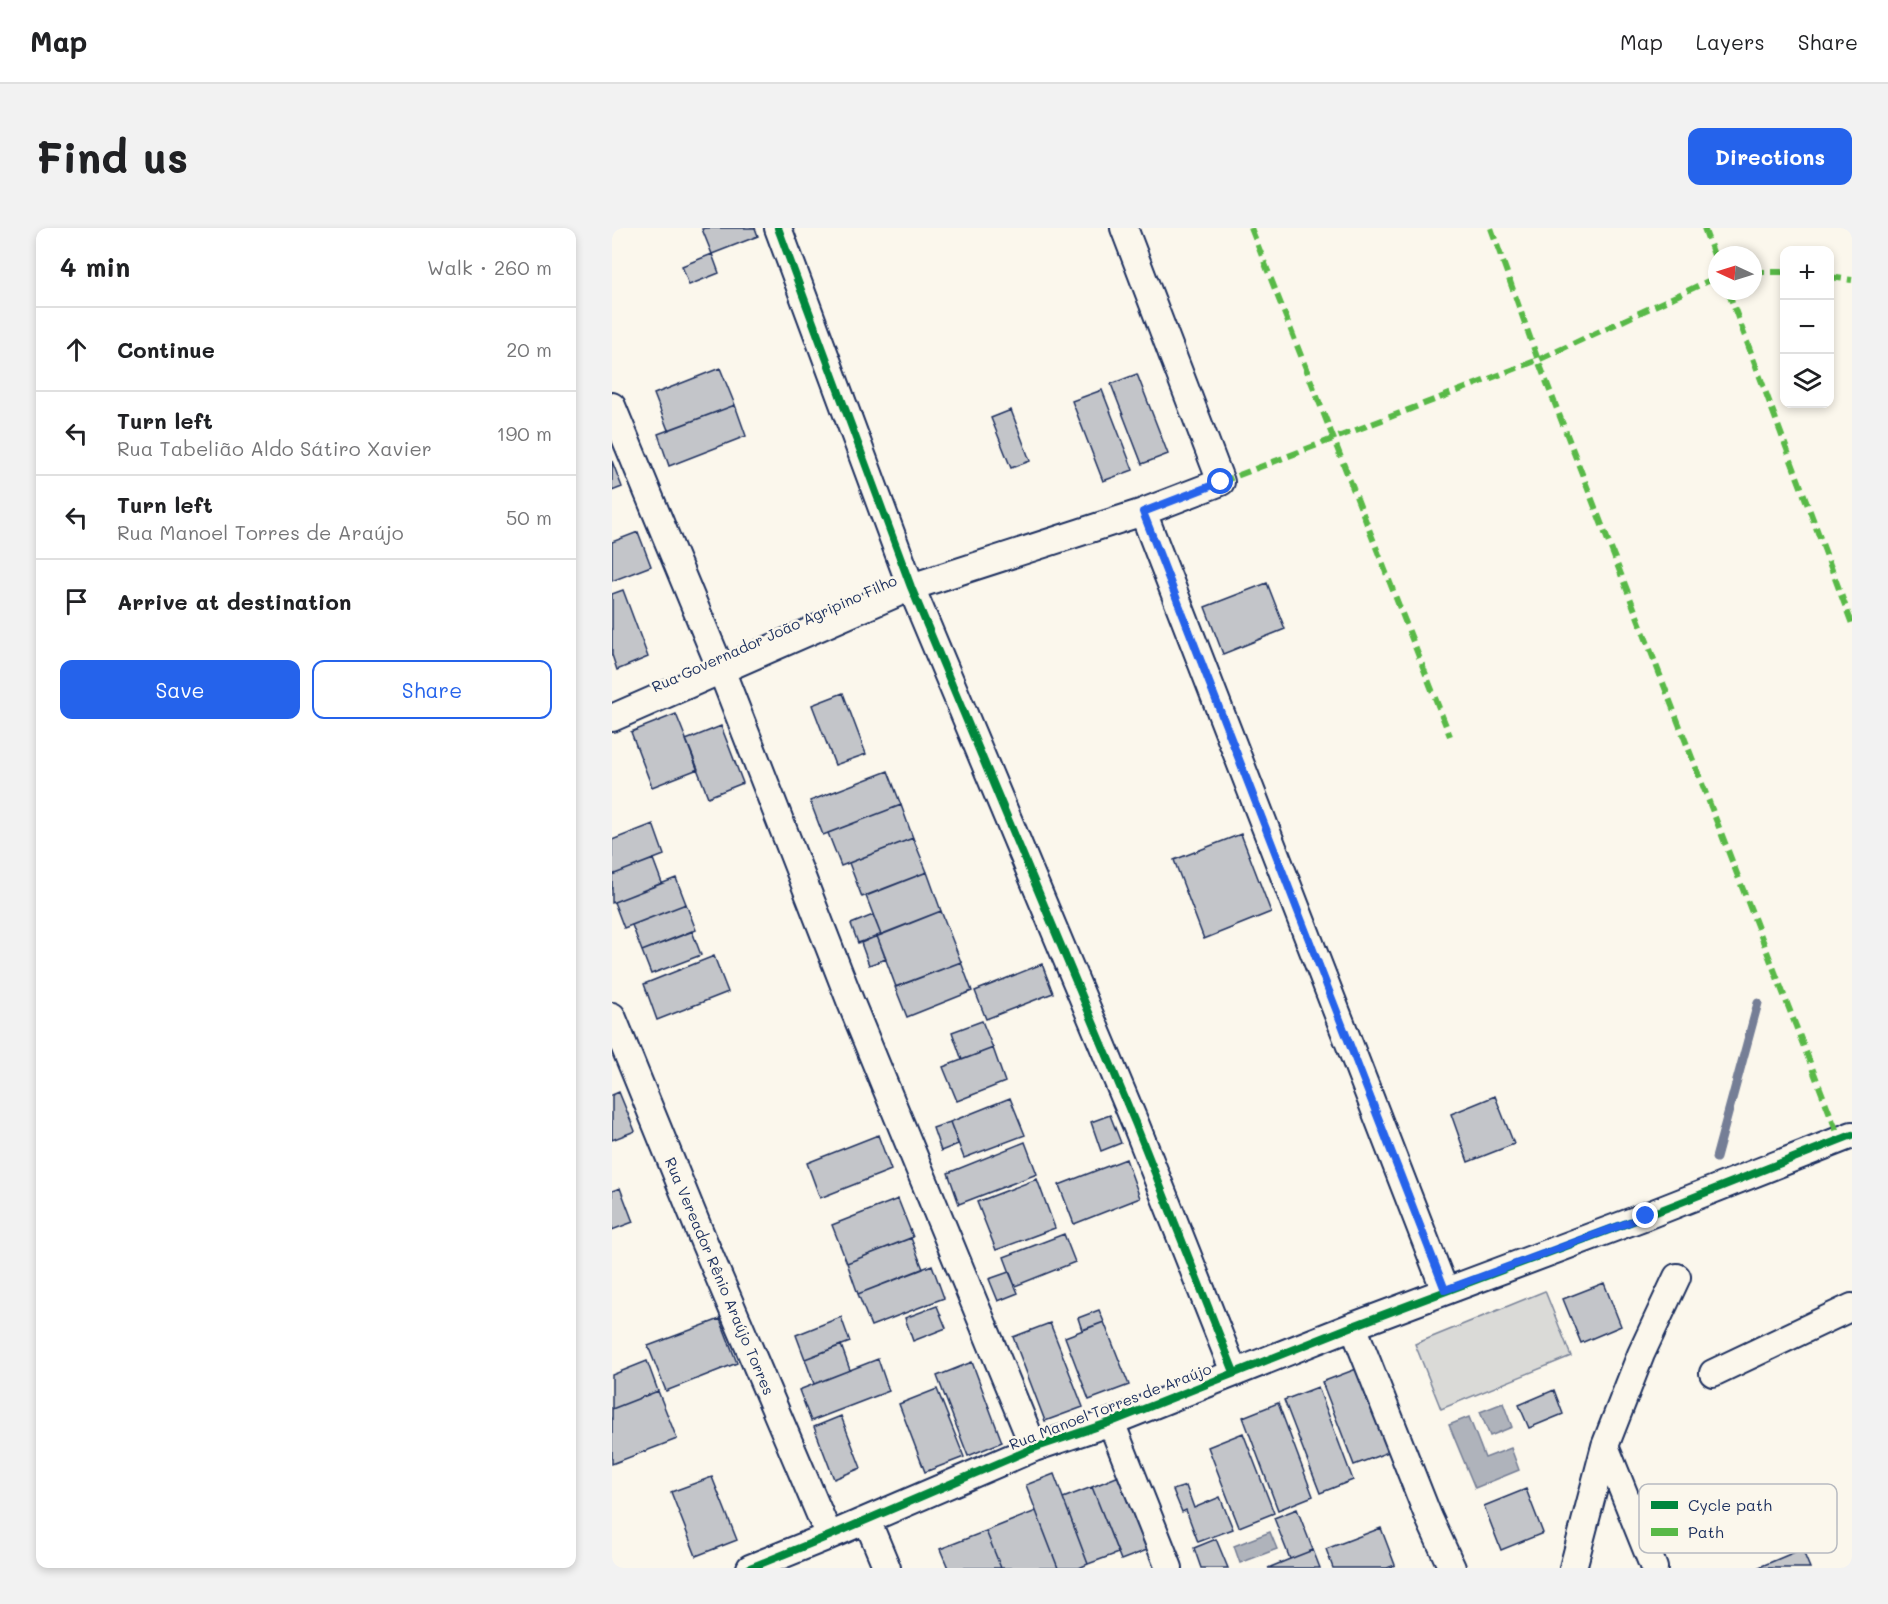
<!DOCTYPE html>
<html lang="en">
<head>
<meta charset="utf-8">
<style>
	:root { --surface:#fff; --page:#f2f2f2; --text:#202124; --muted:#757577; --line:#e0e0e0; --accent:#2563eb }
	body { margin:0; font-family:Mali,sans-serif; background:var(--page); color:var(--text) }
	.controls { position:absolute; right:18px; top:18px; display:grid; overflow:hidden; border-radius:12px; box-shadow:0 3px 9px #0003 }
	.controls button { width:54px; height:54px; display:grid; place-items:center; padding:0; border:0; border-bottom:2px solid var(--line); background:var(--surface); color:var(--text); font:30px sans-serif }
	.compass { position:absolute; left:1096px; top:18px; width:54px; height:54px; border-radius:50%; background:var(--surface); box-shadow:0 3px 9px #0003; rotate:274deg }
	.stop { position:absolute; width:18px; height:18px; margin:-14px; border:4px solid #2563eb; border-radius:50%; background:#fff }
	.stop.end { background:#2563eb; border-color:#fff; box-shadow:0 2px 6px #0008 }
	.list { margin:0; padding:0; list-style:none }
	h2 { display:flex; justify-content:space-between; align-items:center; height:78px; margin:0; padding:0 24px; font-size:26px }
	h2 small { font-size:20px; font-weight:400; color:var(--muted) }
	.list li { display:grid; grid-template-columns:39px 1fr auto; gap:18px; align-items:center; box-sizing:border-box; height:84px; padding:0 24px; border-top:2px solid var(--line) }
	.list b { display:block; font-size:22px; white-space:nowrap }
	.list p { margin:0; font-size:20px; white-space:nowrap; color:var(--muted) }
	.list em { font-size:20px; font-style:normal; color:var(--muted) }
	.actions { display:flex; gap:12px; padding:18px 24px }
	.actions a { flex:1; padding:14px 0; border:2px solid var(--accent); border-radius:12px; text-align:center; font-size:21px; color:var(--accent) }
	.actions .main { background:var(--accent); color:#fff }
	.icon { flex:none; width:33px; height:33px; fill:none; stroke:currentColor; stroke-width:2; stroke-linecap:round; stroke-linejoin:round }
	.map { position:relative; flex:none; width:1240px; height:1340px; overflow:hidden; border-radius:12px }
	header { display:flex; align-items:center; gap:36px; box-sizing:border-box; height:84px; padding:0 30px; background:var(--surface); border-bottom:2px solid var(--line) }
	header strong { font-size:28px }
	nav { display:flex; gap:33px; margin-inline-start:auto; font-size:21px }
	.intro { display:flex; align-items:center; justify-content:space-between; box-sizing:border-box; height:144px; padding:0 36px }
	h1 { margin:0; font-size:42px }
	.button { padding:15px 27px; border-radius:12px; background:var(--accent); color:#fff; font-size:21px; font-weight:700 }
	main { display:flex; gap:36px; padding:0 36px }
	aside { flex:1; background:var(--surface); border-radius:12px; box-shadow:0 3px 9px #0003 }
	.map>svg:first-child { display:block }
</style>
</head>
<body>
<header>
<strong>Map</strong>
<nav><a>Map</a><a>Layers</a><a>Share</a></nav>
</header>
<div class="intro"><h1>Find us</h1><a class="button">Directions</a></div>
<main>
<aside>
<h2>4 min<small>Walk · 260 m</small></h2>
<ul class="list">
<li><svg class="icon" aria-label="ahead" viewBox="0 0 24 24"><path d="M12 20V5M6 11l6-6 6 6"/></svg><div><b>Continue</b></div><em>20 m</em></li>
<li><svg class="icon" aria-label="left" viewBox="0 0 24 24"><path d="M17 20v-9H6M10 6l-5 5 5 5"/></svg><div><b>Turn left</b><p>Rua Tabelião Aldo Sátiro Xavier</p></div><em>190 m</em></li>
<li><svg class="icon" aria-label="left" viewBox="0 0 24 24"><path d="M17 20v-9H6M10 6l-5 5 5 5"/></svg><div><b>Turn left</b><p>Rua Manoel Torres de Araújo</p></div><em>50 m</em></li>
<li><svg class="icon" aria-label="arrive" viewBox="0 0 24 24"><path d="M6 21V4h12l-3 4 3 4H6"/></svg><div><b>Arrive at destination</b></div></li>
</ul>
<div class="actions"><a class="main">Save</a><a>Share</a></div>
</aside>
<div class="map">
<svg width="1240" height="1340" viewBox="0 0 1240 1340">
	<rect width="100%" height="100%" fill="#fbf7ec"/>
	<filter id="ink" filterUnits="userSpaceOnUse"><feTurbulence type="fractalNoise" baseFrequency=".0167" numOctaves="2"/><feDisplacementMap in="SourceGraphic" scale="12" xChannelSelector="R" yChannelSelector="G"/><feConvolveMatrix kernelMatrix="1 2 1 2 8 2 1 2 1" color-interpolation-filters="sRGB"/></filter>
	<g filter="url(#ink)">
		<path fill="#dadad7" stroke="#7a849a" stroke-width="1.5" d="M933,1063L959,1128L829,1181L803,1116Z"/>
		<path fill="#afb3bb" stroke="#747e96" stroke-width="1.5" d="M891,1175L900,1199L878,1208L868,1184Z
			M857,1189L873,1230L899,1220L907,1242L863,1260L837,1197Z
			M658,1304L665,1321L628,1335L622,1318Z"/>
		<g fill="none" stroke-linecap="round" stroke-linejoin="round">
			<path stroke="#747e96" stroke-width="9" d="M1104,930L1146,775"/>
		</g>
		<path fill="#c3c5c9" stroke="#1b2f5e" stroke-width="1.5" d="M94,0H143L146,8L100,26L90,1Z
			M100,26L107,45L77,57L70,38Z
			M108,140L123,177L56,202L42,166Z
			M525,146L556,226L530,236L499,156Z
			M490,162L521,242L491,253L460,173Z
			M123,177L134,208L57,238L46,206Z
			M399,182L418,233L399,240L379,190Z
			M0,233L10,259L0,263Z
			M26,304L39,338L0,353V314Z
			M655,355L673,401L611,426L593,379Z
			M11,362L36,429L5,442L0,427V366Z
			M231,465L254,526L223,537L200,477Z
			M64,486L86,541L40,559L19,504Z
			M109,498L131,555L96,569L74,512Z
			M276,543L289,577L211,607L198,573Z
			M289,577L301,610L229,638L216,605Z
			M41,596L52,627L0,647V612Z
			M629,606L659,684L592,711L562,632Z
			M301,610L315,644L250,669L237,635Z
			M41,631L50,655L0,675V647Z
			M315,644L329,683L269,707L254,668Z
			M64,650L74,676L12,700L2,674Z
			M74,676L84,702L30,723L20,697Z
			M329,683L349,734L284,759L265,708Z
			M261,687L269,707L246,715L239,696Z
			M80,703L89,727L39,746L30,723Z
			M265,708L274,731L257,737L249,715Z
			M102,728L116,764L45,792L32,756Z
			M349,734L360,763L295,789L283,759Z
			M430,736L441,765L374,791L363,763Z
			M370,793L381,820L350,832L340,804Z
			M381,820L393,854L345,873L331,839Z
			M7,864L23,903L0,912V867Z
			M883,868L902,916L856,934L839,886Z
			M398,870L413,907L352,930L338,894Z
			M498,887L509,915L489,923L479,894Z
			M338,894L346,916L329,923L321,900Z
			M266,907L279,942L208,970L195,935Z
			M413,914L425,946L347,976L336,945Z
			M514,931L528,970L462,996L447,957Z
			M425,951L443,1000L384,1022L365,974Z
			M8,960L21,994L0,1002V963Z
			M286,971L301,1009L235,1035L220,997Z
			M452,1006L463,1034L403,1058L392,1029Z
			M299,1010L311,1041L246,1066L235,1035Z
			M320,1037L332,1070L259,1098L246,1066Z
			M397,1044L406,1065L386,1073L377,1051Z
			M992,1055L1009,1098L969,1115L951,1071Z
			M325,1078L334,1100L301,1113L293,1090Z
			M487,1082L492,1094L470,1102L466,1090Z
			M229,1089L238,1114L193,1131L184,1107Z
			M108,1091L125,1135L54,1163L36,1118Z
			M492,1094L517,1157L477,1172L453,1109Z
			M438,1095L471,1179L433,1193L401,1109Z
			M229,1117L238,1142L202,1156L193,1131Z
			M266,1131L277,1163L199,1193L187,1162Z
			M35,1133L46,1163L0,1181V1147Z
			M360,1134L390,1214L356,1228L325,1148Z
			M747,1140L779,1223L742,1237L710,1154Z
			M706,1159L741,1252L708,1265L672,1172Z
			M325,1161L352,1229L313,1244L287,1176Z
			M942,1162L951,1186L917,1200L907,1177Z
			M46,1163L65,1211L0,1236V1181Z
			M666,1175L701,1268L666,1282L631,1189Z
			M229,1188L249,1240L222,1251L202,1199Z
			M631,1205L662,1285L627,1299L596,1219Z
			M442,1246L476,1336L467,1340H446L414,1257Z
			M507,1248L535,1322L509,1332L480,1259Z
			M100,1249L125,1312L84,1328L59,1264Z
			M574,1258L582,1280L608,1269L621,1301L586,1314L574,1282L570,1284L561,1262Z
			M480,1259L506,1325L476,1336L451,1270Z
			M914,1261L931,1305L889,1322L872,1278Z
			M685,1281L701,1322L678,1331L662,1290Z
			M424,1283L446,1340H389L374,1303Z
			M769,1300L783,1337L775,1340H721L714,1321Z
			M374,1303L389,1340H336L328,1321Z
			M604,1311L616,1340H589L582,1320Z
			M1190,1321L1198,1340H1145Z
			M701,1322L708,1340H656L678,1331Z"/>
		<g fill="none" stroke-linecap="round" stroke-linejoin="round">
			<g stroke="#1b2f5e" stroke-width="30">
				<path id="street" d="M166,0L299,359L524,897L622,1144
					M0,178L110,444L239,775L422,1220
					M531,284L833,1063
					M0,490L299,359L531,284L609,254L512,0
					M0,788L92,1014L217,1308
					M741,1098L817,1290L840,1340
					M1101,1145L1240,1079
					M499,1194L557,1340
					M993,1218L1042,1340
					M255,1292L275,1340
					M138,1340L217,1308L422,1220L499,1194L741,1098L1034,988L1240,907
					M961,1340L993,1218L1029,1126L1065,1049"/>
			</g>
			<use href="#street" stroke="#fbf7ec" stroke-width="26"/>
			<path stroke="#58b947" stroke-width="6" stroke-dasharray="12 6" stroke-linecap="butt" d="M639,0L838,508
				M879,0L926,132L1228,912
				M1092,0L1105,35
				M1141,44H1172
				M1218,49L1240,52
				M1116,63L1240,396
				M609,254L926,132L1105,49"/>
			<g stroke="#fbf7ec" stroke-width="11">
				<path id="cycleway" d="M166,0L299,359L524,897L622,1144
					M138,1340L217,1308L422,1220L499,1194L741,1098L1034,988L1240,907"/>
			</g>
			<use href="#cycleway" stroke="#00873e" stroke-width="8"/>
		</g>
	</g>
	<g fill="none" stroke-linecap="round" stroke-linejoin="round" filter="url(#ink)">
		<path stroke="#2563eb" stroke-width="8" d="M609,254L531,284L833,1062L1034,988"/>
	</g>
	<g text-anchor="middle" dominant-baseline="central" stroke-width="5" stroke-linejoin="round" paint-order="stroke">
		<g font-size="15" fill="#1b2f5e" stroke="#fbf7ec">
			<text transform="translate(162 405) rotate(-24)">Rua Governador João Agripino Filho</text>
			<text transform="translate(108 1048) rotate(67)">Rua Vereador Rênio Araújo Torres</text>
			<text transform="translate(498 1178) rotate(-21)">Rua Manoel Torres de Araújo</text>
		</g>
	</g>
	<rect x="1027" y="1256" width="198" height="69" rx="9" fill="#fbf7ec" stroke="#b8bbc1" stroke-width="1.5"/>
	<rect x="1039" y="1273" width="27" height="8" fill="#00873e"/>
	<rect x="1039" y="1300" width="27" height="8" fill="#58b947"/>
	<g font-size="16" fill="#1b2f5e">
		<text x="1076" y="1283">Cycle path</text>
		<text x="1076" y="1310">Path</text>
	</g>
</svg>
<div class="controls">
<button>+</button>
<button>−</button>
<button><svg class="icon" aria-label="layers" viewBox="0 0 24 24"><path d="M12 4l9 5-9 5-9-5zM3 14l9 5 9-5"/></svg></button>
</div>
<svg class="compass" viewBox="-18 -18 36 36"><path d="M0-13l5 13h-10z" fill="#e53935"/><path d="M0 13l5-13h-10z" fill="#757577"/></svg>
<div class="stop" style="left:609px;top:254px"></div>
<div class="stop end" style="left:1034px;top:988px"></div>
</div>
</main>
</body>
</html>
